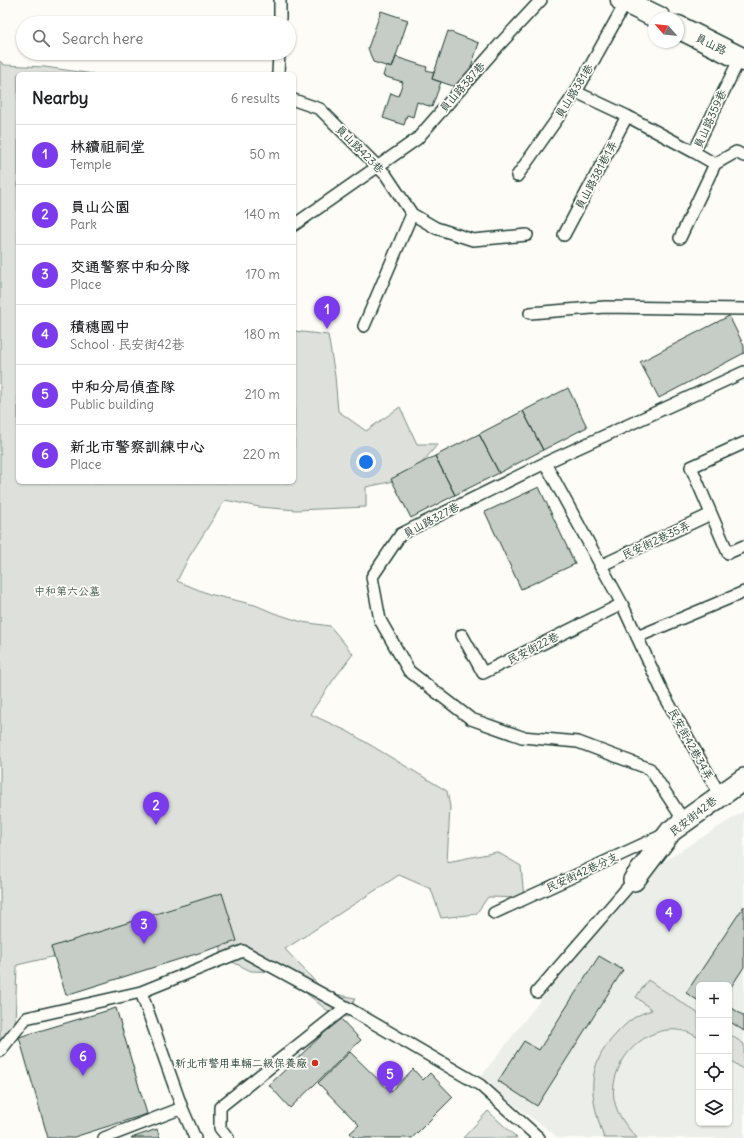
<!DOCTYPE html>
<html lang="en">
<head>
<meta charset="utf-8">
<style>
	:root { --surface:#fff; --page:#f6f6f6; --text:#202124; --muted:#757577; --line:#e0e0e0; --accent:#7c3aed }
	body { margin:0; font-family:Delius,"LXGW WenKai TC",sans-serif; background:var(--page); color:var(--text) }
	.controls { position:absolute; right:12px; bottom:12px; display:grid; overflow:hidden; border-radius:6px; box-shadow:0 1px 3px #0004 }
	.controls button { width:36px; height:36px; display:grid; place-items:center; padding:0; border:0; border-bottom:1px solid var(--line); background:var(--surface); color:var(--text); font:20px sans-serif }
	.compass { position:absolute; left:648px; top:12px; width:36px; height:36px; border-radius:50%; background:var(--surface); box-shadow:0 1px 3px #0004; rotate:297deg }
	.you { position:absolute; left:366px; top:462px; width:14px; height:14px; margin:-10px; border:3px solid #fff; border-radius:50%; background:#1a73e8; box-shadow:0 0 0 6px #1a73e833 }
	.badge { display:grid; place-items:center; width:26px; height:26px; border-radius:50%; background:var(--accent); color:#fff; font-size:13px; font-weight:700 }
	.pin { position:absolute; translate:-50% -33px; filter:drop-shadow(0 1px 2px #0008) }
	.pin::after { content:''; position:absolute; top:21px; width:14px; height:12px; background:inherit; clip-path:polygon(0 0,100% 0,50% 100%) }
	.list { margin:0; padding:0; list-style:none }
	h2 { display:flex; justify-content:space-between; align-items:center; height:52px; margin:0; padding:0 16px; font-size:17px }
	h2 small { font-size:13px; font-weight:400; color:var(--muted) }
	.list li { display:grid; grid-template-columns:26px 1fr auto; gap:12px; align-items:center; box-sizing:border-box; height:60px; padding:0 16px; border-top:1px solid var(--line) }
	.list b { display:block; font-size:15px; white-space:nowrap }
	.list p { margin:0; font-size:13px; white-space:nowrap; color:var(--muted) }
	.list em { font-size:13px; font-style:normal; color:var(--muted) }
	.icon { flex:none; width:22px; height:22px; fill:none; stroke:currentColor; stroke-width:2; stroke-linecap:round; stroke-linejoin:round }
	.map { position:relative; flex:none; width:744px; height:1138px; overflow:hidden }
	.search { position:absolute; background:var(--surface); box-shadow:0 1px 3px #0004; left:16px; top:16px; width:280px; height:44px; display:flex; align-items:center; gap:10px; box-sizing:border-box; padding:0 14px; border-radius:22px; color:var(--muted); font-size:15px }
	.panel { position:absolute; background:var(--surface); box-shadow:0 1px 3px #0004; left:16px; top:72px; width:280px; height:412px; border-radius:6px }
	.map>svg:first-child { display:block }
</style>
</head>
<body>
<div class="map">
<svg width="744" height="1138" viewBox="0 0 744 1138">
	<rect width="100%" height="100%" fill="#fdfcf7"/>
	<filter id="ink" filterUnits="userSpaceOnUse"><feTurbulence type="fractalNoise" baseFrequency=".025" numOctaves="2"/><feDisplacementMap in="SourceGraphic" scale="8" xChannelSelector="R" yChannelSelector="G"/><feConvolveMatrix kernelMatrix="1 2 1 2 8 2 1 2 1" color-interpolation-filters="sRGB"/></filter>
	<g filter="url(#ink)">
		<path fill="#eceee9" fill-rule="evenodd" d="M744,811V1138H559L479,1079L634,880ZM699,985H729V1123H699Z"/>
		<path fill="#dde0db" stroke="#7e8e88" d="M0,61L4,65L45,67L93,74H18V482H294V331L328,335L335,376L338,411L366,431L400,407L417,444H438L409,478L366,487V507L296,510L259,507L225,500L189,557L177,581L209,594L255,605L274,613L302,622L330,626L353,654L334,679L310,714L347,731L447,791L450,807L447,862L497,852L521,866L524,898L488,897L476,914L441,918L431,889L399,875L285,949L325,992L355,998L348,1017L333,1015L280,972L251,971L222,957L216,910L56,956L17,965L15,1026L0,1041Z
			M648,980L699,1014V1038C659,1011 608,1055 614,1099C617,1115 626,1126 637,1138H604C590,1097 584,1067 617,1033C628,1021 637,1014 652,1010L636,997Z
			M729,1034L744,1044V1070L729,1059Z
			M488,1111L517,1138H463Z"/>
		<path fill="#c6cdc7" stroke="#1f3d34" d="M381,11L408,20L392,68L373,62L368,48Z
			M448,31L479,43L467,79L459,88L432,79Z
			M396,57L427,67L426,70L434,72L432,79L441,82L432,107L417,102L413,117L407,115L404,125L383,118L391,93L398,96L403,82L383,76L386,66L392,68Z
			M729,316L744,346V353L659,398L640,362Z
			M568,388L587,427L543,450L523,411Z
			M523,411L543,450L499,473L479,434Z
			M479,434L499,473L455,495L435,456Z
			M435,456L455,495L411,518L391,479Z
			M539,487L575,564L521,589L485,512Z
			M222,893L237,941L66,995L51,947Z
			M744,906V967L729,990V985H699V1001L686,993Z
			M599,956L623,970L537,1106L498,1081L524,1041L539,1050Z
			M729,1006L744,1016V1031L729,1021Z
			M116,1008L147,1114L71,1138H48L19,1037Z
			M340,1018L361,1040L290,1108L269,1085Z
			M350,1052L391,1092L413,1069L423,1080L430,1073L453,1097L412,1138H355L350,1133L359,1125L318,1083Z
			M157,1129L160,1138H131Z"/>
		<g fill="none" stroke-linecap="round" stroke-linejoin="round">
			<g stroke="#1f3d34" stroke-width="14">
				<path id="lane" d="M280,23V0
					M278,74L279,53
					M576,92L627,116L694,152
					M294,100L320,109L386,175L412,214L364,326
					M715,164L736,152L744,156
					M517,176L576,92L626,2
					M412,214L436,228L473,240L527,235
					M294,225L417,139L500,44L541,0
					M564,235L627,116
					M680,238L715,164L694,152L740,58
					M530,313L605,307L744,309
					M744,443L691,467L728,553L744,546
					M545,463L622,604L663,693L720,795
					M600,566L711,514
					M462,635L483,673L622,604
					M637,637L744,592
					M684,821L650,769L578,742L522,737L471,719L409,671L380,620L372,577L401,534L545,463L744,372
					M494,913L663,835
					M141,992L182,1108L195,1138
					M537,992L634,880
					M0,1051L26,1018L141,992L243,951L346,1007L480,1085L539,1138
					M104,1138L182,1108
					M228,1138L220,1128V1107L346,1007"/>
			</g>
			<g stroke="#1f3d34" stroke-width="24">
				<path id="street" d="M634,880L671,831L744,779"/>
			</g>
			<g stroke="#1f3d34" stroke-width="25">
				<path id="secondary" d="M622,0L659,18
					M678,27L744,60"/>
			</g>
			<use href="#lane" stroke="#fdfcf7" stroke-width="11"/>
			<use href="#street" stroke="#fdfcf7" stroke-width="21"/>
			<use href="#secondary" stroke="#fdfcf7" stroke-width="22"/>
		</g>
	</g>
	<circle fill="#c8321e" stroke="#fdfcf7" stroke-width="1.5" cx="315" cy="1063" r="4"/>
	<g text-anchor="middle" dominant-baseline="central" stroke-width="3.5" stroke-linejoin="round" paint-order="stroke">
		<g font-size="11" fill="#1f3d34" stroke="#fdfcf7">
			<text transform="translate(711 44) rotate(26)">員山路</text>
			<text transform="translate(462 87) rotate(-49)">員山路387巷</text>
			<text transform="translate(574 91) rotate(-58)">員山路381巷</text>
			<text transform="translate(710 119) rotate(-66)">員山路359巷</text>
			<text transform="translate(360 149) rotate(45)">員山路423巷</text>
			<text transform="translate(596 175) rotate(-62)">員山路381巷1弄</text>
			<text transform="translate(431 520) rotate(-28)">員山路327巷</text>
			<text transform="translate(656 540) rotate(-25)">民安街2巷35弄</text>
			<text transform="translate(533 648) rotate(-27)">民安街22巷</text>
			<text transform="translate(691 744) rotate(61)">民安街42巷34弄</text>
			<text transform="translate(693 816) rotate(-38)">民安街42巷</text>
			<text transform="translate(582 872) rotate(-25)">民安街42巷分支</text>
		</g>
		<g font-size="11" fill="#455e55" stroke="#fdfcf7">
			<text x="67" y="591">中和第六公墓</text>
		</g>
		<g font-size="11" fill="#1f3d34" stroke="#fdfcf7" text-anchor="end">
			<text x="307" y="1063">新北市警用車輛二級保養廠</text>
		</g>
	</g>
</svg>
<div class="controls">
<button>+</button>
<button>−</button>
<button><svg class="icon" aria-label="locate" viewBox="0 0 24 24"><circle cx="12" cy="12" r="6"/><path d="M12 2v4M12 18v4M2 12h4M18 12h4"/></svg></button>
<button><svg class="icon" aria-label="layers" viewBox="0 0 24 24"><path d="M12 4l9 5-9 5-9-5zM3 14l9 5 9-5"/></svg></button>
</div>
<svg class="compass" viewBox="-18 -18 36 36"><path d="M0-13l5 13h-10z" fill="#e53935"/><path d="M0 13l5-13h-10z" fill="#757577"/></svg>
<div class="you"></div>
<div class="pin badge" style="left:327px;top:329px">1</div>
<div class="pin badge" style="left:156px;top:825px">2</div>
<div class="pin badge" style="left:144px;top:944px">3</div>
<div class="pin badge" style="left:669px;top:932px">4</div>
<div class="pin badge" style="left:390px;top:1094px">5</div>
<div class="pin badge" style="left:83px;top:1076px">6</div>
<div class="search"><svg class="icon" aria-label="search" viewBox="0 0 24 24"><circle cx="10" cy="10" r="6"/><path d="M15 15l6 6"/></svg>Search here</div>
<section class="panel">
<h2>Nearby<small>6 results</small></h2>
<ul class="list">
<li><span class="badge">1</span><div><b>林續祖祠堂</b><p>Temple</p></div><em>50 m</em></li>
<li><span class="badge">2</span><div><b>員山公園</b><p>Park</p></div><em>140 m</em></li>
<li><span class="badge">3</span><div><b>交通警察中和分隊</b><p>Place</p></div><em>170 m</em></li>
<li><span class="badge">4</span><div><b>積穗國中</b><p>School · 民安街42巷</p></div><em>180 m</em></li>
<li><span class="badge">5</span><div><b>中和分局偵查隊</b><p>Public building</p></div><em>210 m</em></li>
<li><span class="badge">6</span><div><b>新北市警察訓練中心</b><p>Place</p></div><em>220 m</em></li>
</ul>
</section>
</div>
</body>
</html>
